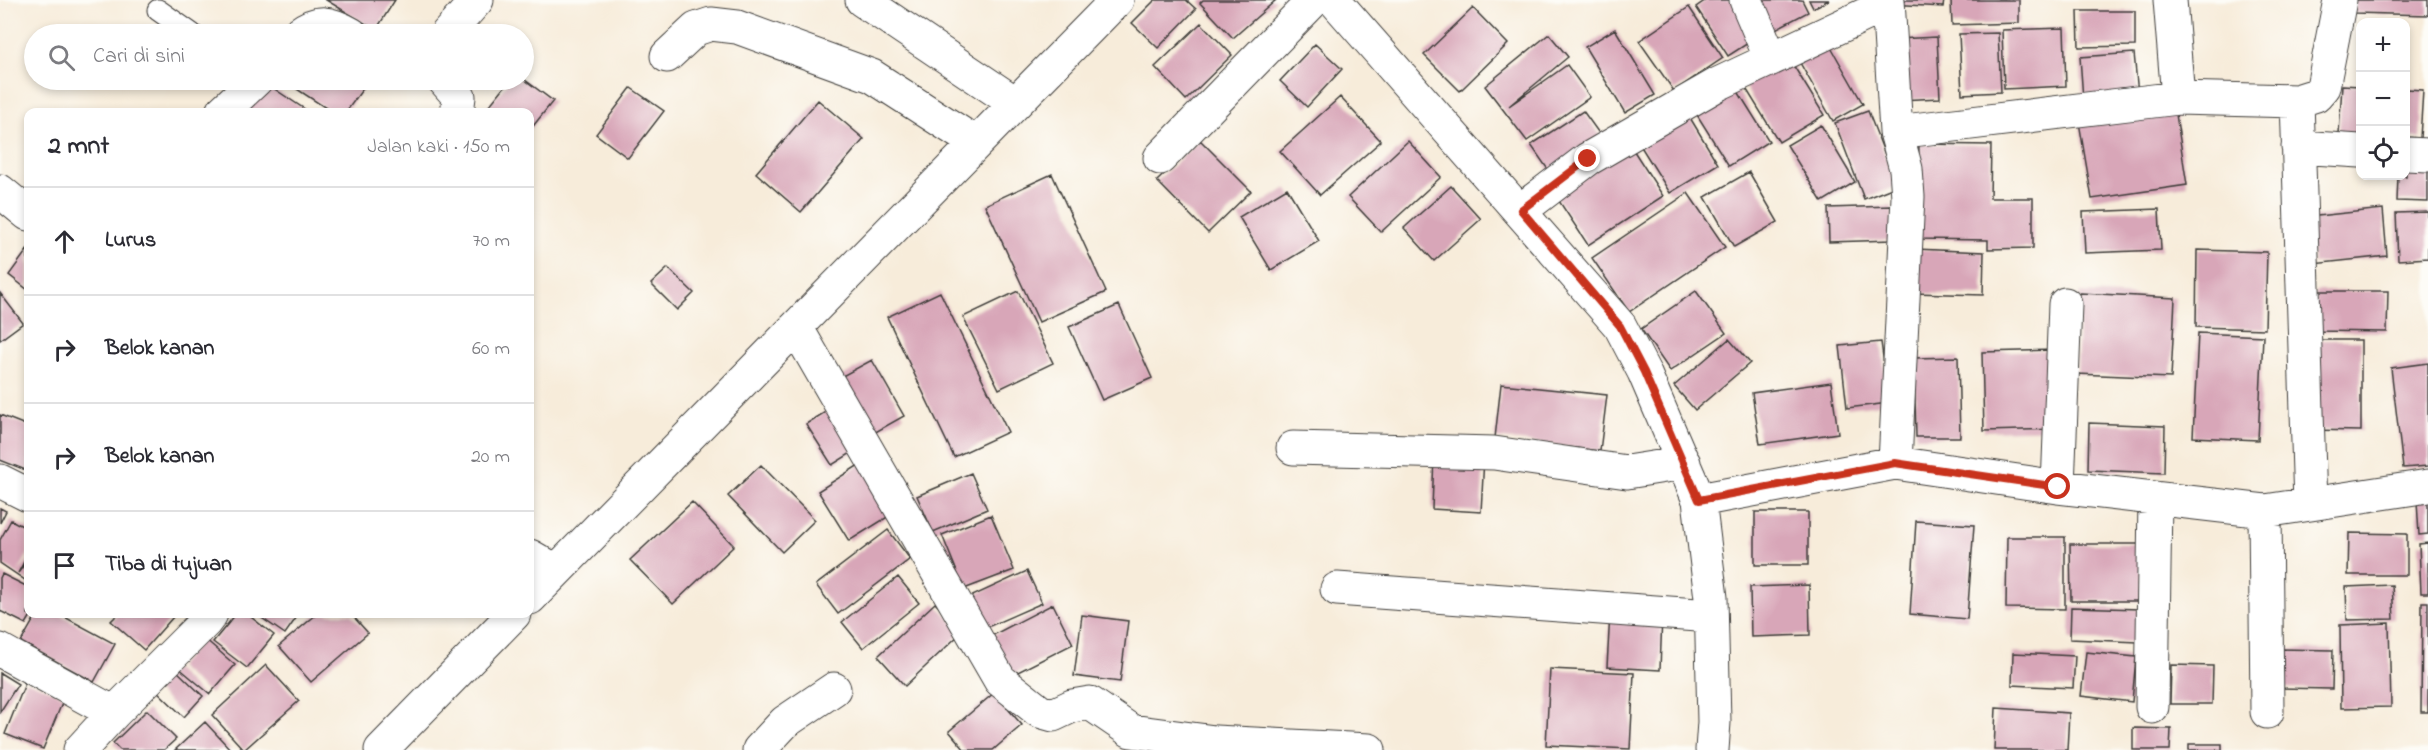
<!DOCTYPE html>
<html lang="id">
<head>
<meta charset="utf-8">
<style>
	:root { --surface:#fff; --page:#f2f2f3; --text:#2b2b33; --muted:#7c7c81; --line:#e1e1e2 }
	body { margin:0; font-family:"Indie Flower",sans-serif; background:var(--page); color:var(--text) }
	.controls { position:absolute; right:18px; top:18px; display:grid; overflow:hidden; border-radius:12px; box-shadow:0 3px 9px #0003 }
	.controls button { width:54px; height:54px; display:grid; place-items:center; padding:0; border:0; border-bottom:2px solid var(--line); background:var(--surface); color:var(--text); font:30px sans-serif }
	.stop { position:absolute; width:18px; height:18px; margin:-14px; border:4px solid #c8321e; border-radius:50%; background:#fff }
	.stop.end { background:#c8321e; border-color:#fff; box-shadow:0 2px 6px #0008 }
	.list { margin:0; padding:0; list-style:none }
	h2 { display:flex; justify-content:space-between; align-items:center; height:78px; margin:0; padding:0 24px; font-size:26px }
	h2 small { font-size:20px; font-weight:400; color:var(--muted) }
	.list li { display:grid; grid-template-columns:39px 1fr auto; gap:18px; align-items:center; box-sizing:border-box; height:108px; padding:0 24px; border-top:2px solid var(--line) }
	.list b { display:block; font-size:22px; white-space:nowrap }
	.list em { font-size:20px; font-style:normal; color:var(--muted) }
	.icon { flex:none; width:33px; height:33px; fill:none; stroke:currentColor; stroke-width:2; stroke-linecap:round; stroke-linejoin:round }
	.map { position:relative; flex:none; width:2428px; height:750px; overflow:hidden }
	.search { position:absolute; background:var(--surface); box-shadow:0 3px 9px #0003; left:24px; top:24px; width:510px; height:66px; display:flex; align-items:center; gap:15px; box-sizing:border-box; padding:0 21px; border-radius:33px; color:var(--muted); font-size:22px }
	.panel { position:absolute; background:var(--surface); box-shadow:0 3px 9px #0003; left:24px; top:108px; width:510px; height:510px; border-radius:12px }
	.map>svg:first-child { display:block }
</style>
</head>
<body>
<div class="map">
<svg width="2428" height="750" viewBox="0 0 2428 750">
	<rect width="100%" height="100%" fill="#fdfcf7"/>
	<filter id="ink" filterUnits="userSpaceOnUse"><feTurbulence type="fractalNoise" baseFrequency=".0167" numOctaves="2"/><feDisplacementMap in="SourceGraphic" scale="12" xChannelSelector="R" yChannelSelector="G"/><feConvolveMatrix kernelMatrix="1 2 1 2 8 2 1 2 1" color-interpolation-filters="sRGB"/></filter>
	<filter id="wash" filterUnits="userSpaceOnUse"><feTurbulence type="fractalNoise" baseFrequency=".008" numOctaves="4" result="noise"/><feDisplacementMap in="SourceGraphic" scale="24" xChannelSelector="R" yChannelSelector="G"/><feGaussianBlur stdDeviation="1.35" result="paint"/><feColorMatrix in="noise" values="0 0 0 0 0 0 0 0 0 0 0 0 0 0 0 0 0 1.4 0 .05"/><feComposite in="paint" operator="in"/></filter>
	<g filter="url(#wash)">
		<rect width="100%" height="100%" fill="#f7ecda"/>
		<g id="blocks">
			<path fill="#d8a6b8" d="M326,0H395L376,30Z
				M1155,0H1186L1196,9L1158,48L1132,23Z
				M1203,0H1276L1233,38L1200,3Z
				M1706,0H1732L1756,38L1728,56L1696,7Z
				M1750,0H1802L1808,12L1768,33Z
				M1809,0H1829L1813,8Z
				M1890,0H1944L1943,7L1890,4Z
				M1951,0H2019V23L1952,25Z
				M2355,0H2428V15L2354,13Z
				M1689,7L1723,58L1674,91L1639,41Z
				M1473,8L1508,44L1460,91L1424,55Z
				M2078,11H2135V46L2079,47Z
				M1201,23L1232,55L1186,100L1155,67Z
				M2064,28L2066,86L2004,89L2002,30Z
				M1615,29L1655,95L1625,113L1585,47Z
				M1998,33L2001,92L1962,94L1959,34Z
				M1549,34L1568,57L1509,106L1567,65L1590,97L1527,141L1485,86Z
				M1825,37L1863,104L1833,121L1795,54Z
				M1937,37L1940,98L1899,100L1896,39Z
				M1315,44L1342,69L1307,107L1280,81Z
				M2134,53L2138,94L2083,99L2080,57Z
				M1787,55L1824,115L1779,142L1742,82Z
				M261,80L309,112H239Z
				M283,80H352L364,87L346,112H332Z
				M510,80H525L553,101L530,130V112L485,111Z
				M1734,85L1769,141L1729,166L1694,110Z
				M2342,85L2360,86V135L2339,134Z
				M631,88L664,111L628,158L596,134Z
				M2406,89L2423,90L2420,138L2406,137Z
				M1340,97L1381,141L1320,195L1280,151Z
				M818,100L864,139L801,212L756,173Z
				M2175,108L2187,185L2092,199L2079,122Z
				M1583,111L1601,136L1549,171L1531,145Z
				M1868,111L1897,186L1864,199L1835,123Z
				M1689,116L1718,164L1670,193L1640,145Z
				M1821,125L1855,182L1822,202L1787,145Z
				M1200,140L1251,191L1208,233L1157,181Z
				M1408,141L1441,177L1381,232L1348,197Z
				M1919,144L1991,145L1990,198H2033V248L1988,249V240L1917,239Z
				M1630,145L1663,196L1588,245L1555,195Z
				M2406,157L2428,158V202L2397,201L2398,176H2406Z
				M1749,172L1778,222L1734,247L1705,197Z
				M1052,174L1106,292L1039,322L985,205Z
				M1451,186L1481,219L1434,261L1404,228Z
				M1287,188L1319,241L1271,270L1239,217Z
				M1688,193L1725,247L1629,312L1592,258Z
				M1892,206L1893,240L1829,242L1828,208Z
				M2159,209L2161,250L2085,253L2083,212Z
				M2383,209L2387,256L2313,264L2308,217Z
				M2428,212V258L2398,260L2396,213Z
				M28,249V290L9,275Z
				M1915,249L1984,252L1983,295L1913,293Z
				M2197,250L2267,252L2265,329L2196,327Z
				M668,268L694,293L677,310L651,284Z
				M1018,291L1053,363L999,389L963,317Z
				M1696,291L1726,333L1670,371L1641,329Z
				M2316,291H2388L2387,332L2315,331Z
				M940,292L1008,432L954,457L887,317Z
				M0,293L23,323L0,340Z
				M2080,293L2175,298L2171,378L2077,374Z
				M1119,305L1152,378L1102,400L1069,327Z
				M2198,333L2263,336L2258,440L2193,437Z
				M1729,339L1750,363L1695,410L1674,386Z
				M2309,340H2361V431L2309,430Z
				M1881,342L1889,403L1847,408L1840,346Z
				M2055,350L2058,429L1984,431L1982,352Z
				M1958,357L1960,437H1916L1914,358Z
				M872,360L904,416L865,438L833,381Z
				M2428,363V466L2403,468L2391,368Z
				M1831,382L1838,433L1760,444L1752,393Z
				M1501,384L1607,395L1600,451L1495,438Z
				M835,406L861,447L832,465L806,424Z
				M0,415L28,426V471L0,460Z
				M2089,423L2165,426L2164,473L2088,470Z
				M1434,456L1484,458L1481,512L1432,509Z
				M862,463L894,513L849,541L818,491Z
				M761,465L815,520L782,552L728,496Z
				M971,473L987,509L933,532L917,496Z
				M2428,500V534L2419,535L2417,501Z
				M692,502L734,546L673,604L630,560Z
				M0,508L6,511L0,523Z
				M1755,512H1808V565H1755Z
				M991,515L1014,570L964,589L942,535Z
				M11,520L28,529V554L18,573L28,560V582L0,563V540Z
				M1916,521L1974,525L1967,619L1910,614Z
				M888,530L910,559L838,614L816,585Z
				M2349,533L2407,534V575H2348Z
				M2007,537H2065V609L2006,608Z
				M2428,543V593H2421L2419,544Z
				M2070,544H2141V601H2071Z
				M1027,571L1042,603L983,629L968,598Z
				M2,574L28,587V614H32L26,624L0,611V578Z
				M898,577L919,603L863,648L842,622Z
				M1809,585L1810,635L1751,637L1750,587Z
				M2392,585L2394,619L2347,620L2346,587Z
				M2422,602H2428V712H2421Z
				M935,603L962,632L905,686L878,656Z
				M1053,604L1073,644L1014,674L993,635Z
				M2071,607L2139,609L2138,642L2070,639Z
				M1610,613L1662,616L1660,670L1607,667Z
				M37,614H59L115,644L94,682L21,642Z
				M118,614H169L173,617L144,650L111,621Z
				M236,614H247L274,635L247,668L213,642Z
				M256,614H299L285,634Z
				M317,614H351L368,633L311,682L279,646Z
				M1082,615L1128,621L1120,682L1074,676Z
				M2389,623L2391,707L2341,708L2340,625Z
				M204,638L235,665L210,694L178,667Z
				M2273,649L2333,650L2332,689L2273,688Z
				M2086,652L2136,657L2132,702L2081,696Z
				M2013,653L2075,656L2073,688L2012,685Z
				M266,665L299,701L244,750L212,715Z
				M2171,665L2213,666L2212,704H2170Z
				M175,669L203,696L184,717L155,689Z
				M1550,669L1634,673L1630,749L1546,745Z
				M0,673L18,684L0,712Z
				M26,681L65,696L43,749L5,734Z
				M994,693L1022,725L993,750H965L949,731Z
				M1996,708L2069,713L2067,750H1994Z
				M147,710L176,739L164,750H120L113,743Z
				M205,722L231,750H175Z
				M2133,728L2171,729L2170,750H2133Z
				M2189,744H2222V750H2189Z"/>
		</g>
	</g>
	<g filter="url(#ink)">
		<use href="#blocks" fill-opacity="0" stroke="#3d3b38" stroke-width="1.5"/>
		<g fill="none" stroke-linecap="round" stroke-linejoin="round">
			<g stroke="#3d3b38" stroke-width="23">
				<path id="service" d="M158,10L192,34"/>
			</g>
			<g stroke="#3d3b38" stroke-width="35">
				<path id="minor" d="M862,0L1015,103
					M1334,0L1620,326L1644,372L1699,500L1711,598L1714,722L1712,750
					M1746,0L1771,59
					M1888,0L1896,132L1906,169L1908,197L1895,463
					M2170,0L2178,98
					M298,34C318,19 330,22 351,34
					M447,34L477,0
					M667,56L696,29L711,24L737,27L872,76L976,143
					M444,80L459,97L457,112
					M2297,101L2310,504
					M222,112L256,80
					M1896,132L2178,98L2297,101L2316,95L2323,87L2340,0
					M2298,147L2360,151
					M2406,154L2428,155
					M1160,158L1314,0
					M0,191L28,214
					M1521,210L1588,159L1718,84L1888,4
					M796,327L1000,680L1039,711L1053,715L1072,706L1090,703L1131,731L1215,742L1369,750
					M1293,448L1494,453L1627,472L1684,463
					M0,481L28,495
					M2058,487L2065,304
					M1699,500L1895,463L2058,487L2265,511L2428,486
					M2265,511L2267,712
					M530,556L556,571
					M1337,589L1711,616
					M530,598L1117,0
					M0,650L114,713
					M2152,707L2155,498
					M80,750L114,713L205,622L211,614
					M381,750L514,614
					M759,750L785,722L834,689"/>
			</g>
			<use href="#service" stroke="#fff" stroke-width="21"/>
			<use href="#minor" stroke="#fff" stroke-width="33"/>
		</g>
	</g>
	<g fill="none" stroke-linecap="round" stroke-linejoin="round" filter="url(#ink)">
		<path stroke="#c8321e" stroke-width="8" d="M1588,159L1521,210L1620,326L1644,372L1699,500L1895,463L2058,487"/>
	</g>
</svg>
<div class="controls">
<button>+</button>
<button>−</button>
<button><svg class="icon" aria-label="locate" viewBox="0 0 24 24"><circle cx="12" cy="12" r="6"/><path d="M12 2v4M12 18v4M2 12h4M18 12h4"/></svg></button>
</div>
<div class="stop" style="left:2058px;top:487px"></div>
<div class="stop end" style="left:1588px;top:159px"></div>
<div class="search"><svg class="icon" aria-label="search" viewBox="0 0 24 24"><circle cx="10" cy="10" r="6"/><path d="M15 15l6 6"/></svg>Cari di sini</div>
<section class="panel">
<h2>2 mnt<small>Jalan kaki · 150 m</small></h2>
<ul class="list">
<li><svg class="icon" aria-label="ahead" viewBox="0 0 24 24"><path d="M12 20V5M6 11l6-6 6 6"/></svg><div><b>Lurus</b></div><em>70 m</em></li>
<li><svg class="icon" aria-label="right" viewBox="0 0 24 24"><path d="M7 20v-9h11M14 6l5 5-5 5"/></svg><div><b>Belok kanan</b></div><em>60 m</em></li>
<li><svg class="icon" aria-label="right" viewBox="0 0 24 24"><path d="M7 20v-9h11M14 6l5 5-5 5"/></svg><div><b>Belok kanan</b></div><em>20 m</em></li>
<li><svg class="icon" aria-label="arrive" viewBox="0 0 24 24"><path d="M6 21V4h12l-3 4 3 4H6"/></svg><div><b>Tiba di tujuan</b></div></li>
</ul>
</section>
</div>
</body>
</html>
